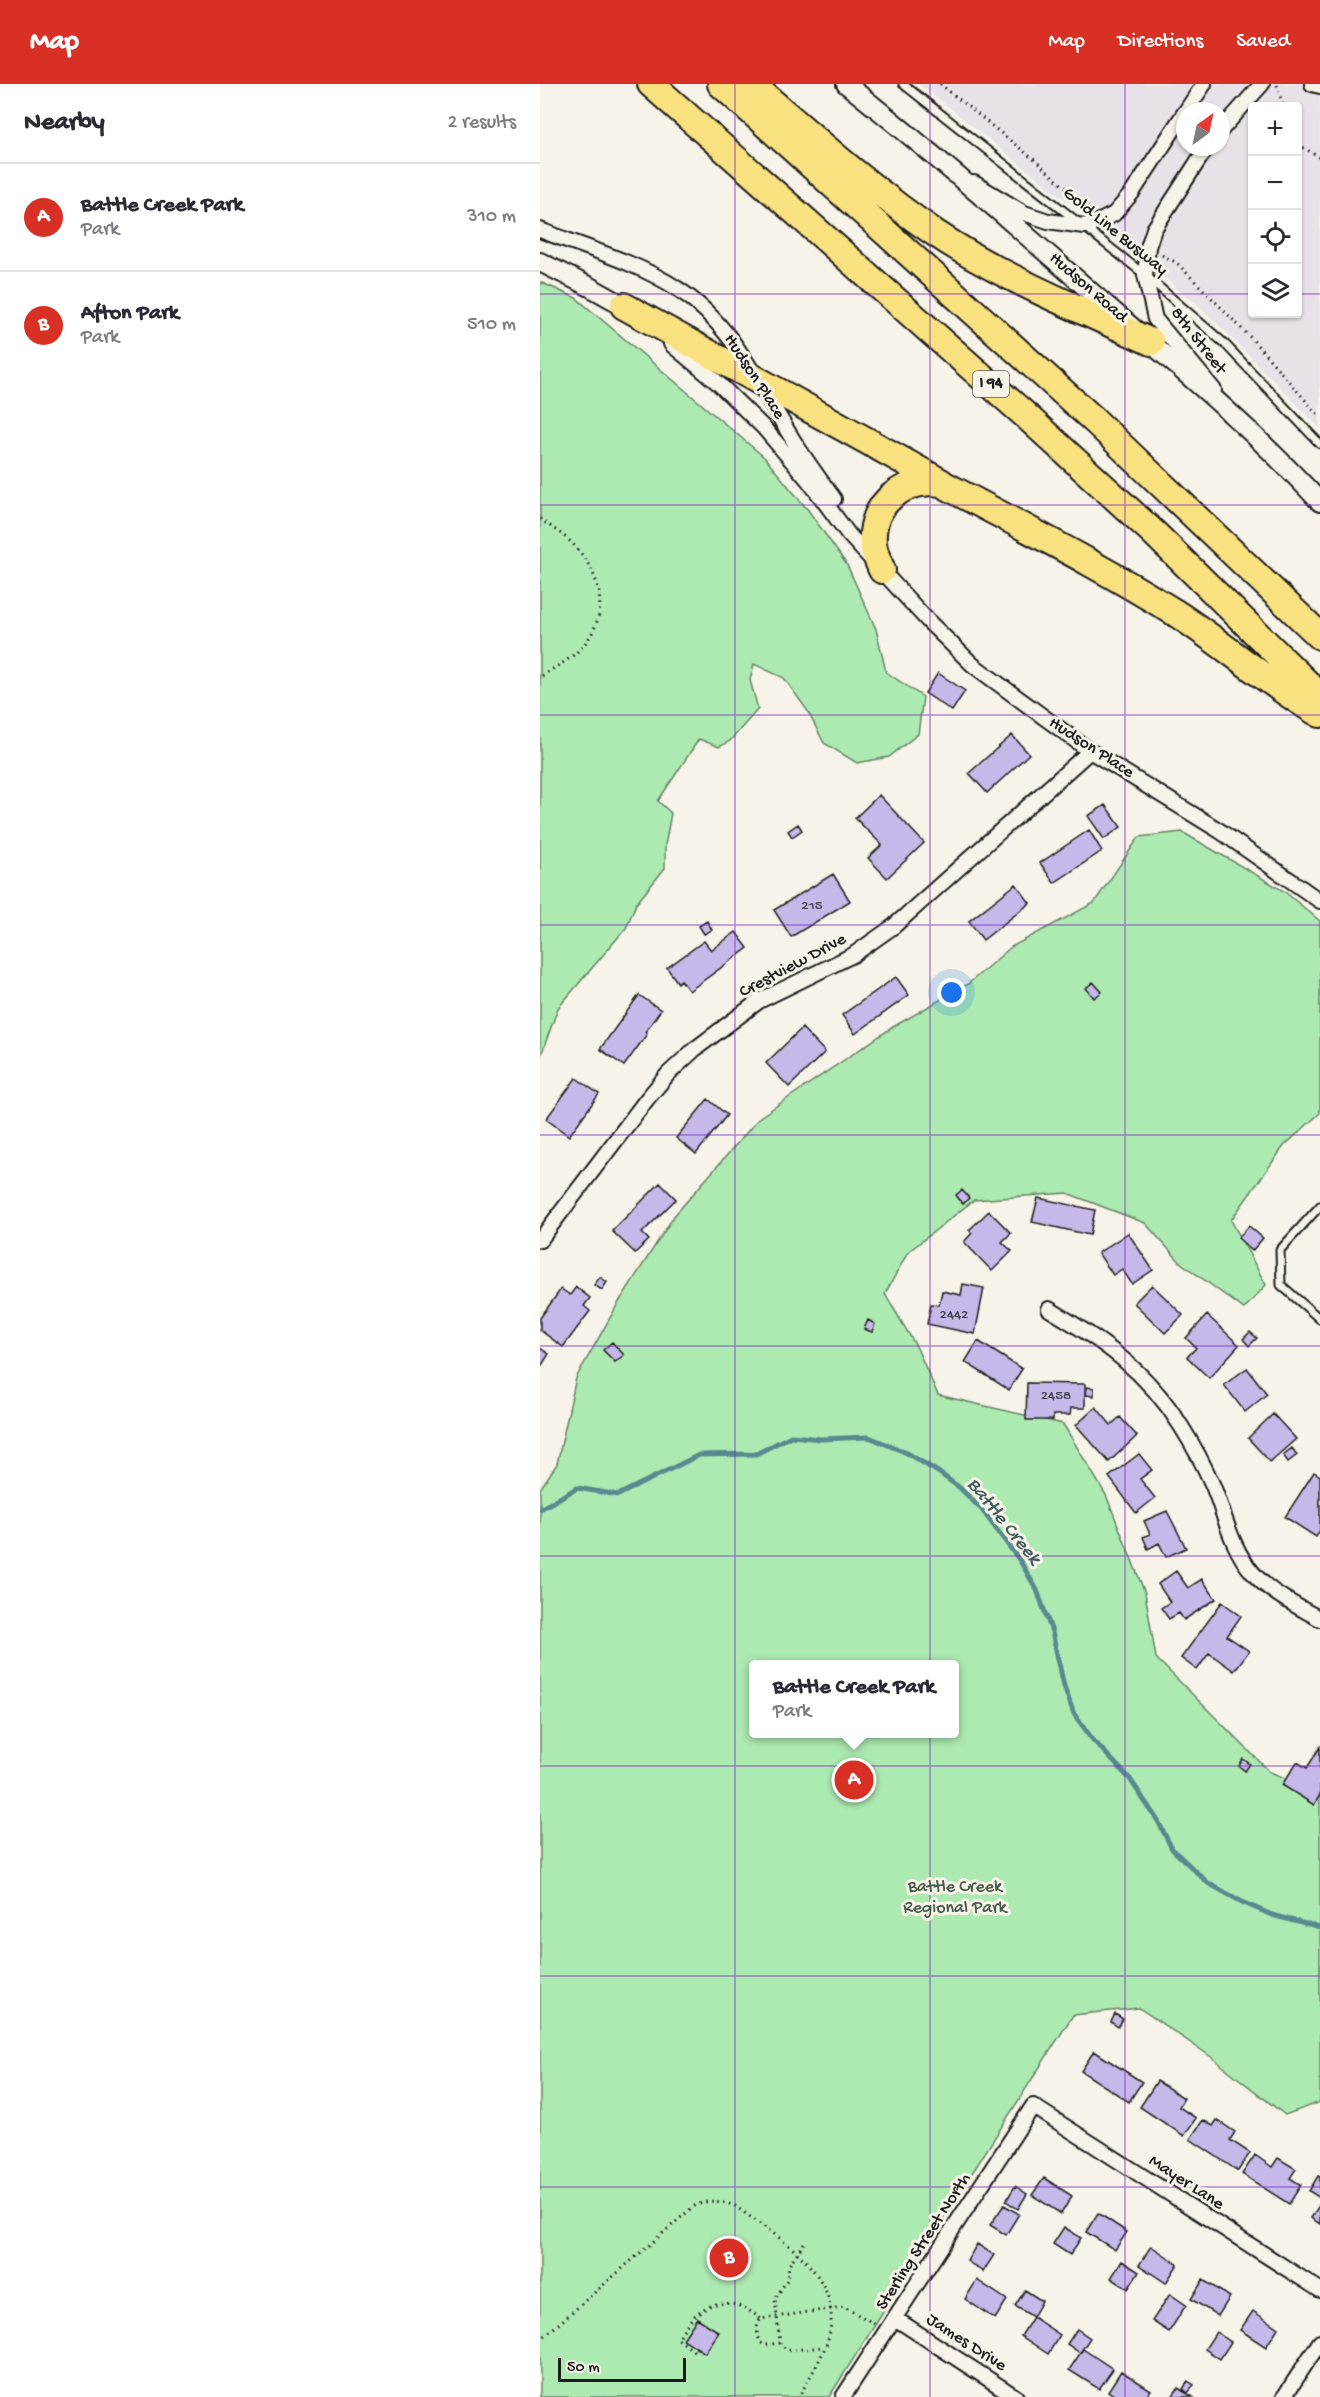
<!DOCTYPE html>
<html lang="en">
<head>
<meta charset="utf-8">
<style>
	:root { --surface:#fff; --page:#f2f2f3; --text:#2b2b33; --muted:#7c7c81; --line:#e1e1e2; --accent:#d93025 }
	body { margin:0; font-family:"Gochi Hand",sans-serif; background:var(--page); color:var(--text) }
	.controls { position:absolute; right:18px; top:18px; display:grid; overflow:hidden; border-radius:6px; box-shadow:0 2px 4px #0004 }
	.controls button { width:54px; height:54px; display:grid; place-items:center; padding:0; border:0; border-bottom:2px solid var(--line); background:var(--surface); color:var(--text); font:30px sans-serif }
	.compass { position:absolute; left:636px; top:18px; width:54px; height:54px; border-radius:50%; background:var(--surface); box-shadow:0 2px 4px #0004; rotate:33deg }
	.scale { position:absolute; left:18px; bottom:15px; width:128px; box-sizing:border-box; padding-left:6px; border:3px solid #1c1c1c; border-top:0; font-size:16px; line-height:21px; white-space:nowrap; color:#1c1c1c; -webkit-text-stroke:4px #f7f3e8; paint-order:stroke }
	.you { position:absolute; left:412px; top:909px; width:21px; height:21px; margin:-15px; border:4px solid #fff; border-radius:50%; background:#1a73e8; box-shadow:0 0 0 9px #1a73e833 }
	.badge { display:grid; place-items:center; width:39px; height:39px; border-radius:50%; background:var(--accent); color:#fff; font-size:20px; font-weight:700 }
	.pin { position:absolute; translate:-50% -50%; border:3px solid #fff; box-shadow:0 2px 6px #0006 }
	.popup { position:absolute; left:209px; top:1576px; width:210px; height:78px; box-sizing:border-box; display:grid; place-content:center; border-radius:6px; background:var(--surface); filter:drop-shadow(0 2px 4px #0005); font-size:20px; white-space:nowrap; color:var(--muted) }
	.popup b { font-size:22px; color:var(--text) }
	.popup::after { content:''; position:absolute; left:50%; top:100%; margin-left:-12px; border:12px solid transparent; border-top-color:var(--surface) }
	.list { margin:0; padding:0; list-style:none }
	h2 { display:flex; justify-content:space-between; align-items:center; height:78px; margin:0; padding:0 24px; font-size:26px }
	h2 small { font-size:20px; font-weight:400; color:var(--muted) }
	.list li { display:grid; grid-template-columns:39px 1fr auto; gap:18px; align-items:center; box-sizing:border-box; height:108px; padding:0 24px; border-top:2px solid var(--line) }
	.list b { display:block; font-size:22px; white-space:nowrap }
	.list p { margin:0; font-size:20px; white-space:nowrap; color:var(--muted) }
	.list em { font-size:20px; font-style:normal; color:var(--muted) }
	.icon { flex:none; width:33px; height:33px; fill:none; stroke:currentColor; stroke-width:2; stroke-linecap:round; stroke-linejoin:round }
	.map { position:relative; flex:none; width:780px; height:2313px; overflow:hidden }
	header { display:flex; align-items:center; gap:36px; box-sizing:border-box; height:84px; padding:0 30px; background:var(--accent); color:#fff }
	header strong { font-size:28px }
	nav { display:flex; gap:33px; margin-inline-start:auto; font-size:21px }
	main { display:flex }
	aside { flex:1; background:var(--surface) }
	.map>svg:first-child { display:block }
</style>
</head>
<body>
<header>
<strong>Map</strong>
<nav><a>Map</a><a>Directions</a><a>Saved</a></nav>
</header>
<main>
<aside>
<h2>Nearby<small>2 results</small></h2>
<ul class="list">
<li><span class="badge">A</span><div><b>Battle Creek Park</b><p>Park</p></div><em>310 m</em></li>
<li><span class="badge">B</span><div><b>Afton Park</b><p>Park</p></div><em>510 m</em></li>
</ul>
</aside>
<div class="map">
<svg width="780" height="2313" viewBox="0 0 780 2313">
	<rect width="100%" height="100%" fill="#f7f3e8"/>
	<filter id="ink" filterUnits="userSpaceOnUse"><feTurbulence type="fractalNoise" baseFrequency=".0167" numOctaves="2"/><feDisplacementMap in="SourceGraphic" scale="12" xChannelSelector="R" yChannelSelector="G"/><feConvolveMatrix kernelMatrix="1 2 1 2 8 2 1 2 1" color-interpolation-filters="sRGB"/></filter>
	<g filter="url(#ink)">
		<path fill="#e8e1e8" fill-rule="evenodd" d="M379,0H780V344L662,224ZM712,22H758V230H712ZM645,27H681V63H645Z"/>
		<path fill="#adeab1" stroke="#648366" stroke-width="1.5" fill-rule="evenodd" d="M0,198L36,214L224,373L268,426L307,481L336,545L346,588L383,613L378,650L349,673L317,679L284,659L267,626L244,594L214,580L210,596L218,625L190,657L179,663L159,655L118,717L131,729L125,762V784L96,820L86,844L18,924L0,974Z
			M642,748L744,807L780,837V1029L744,1062L691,1136L726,1201L704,1225L641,1179L605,1139L527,1109L434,1116L368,1168L345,1210L376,1262L398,1311L523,1340L566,1411L605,1509L616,1574L730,1688L780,1708V2018L745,2031L670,1972L599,1924L533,1931L289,2313H0V1405L17,1380L36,1294L79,1218L134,1132L220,1033L353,943L428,900L471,863L554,819L599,753ZM214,1580H415V1650H214Z"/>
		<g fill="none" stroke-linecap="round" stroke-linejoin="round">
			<path stroke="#59898f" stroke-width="5" d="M0,1425L37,1404L78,1411L159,1371L216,1370L251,1352L281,1355L329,1353L367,1369L398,1388L420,1404L442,1426L480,1477L497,1506L512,1548L524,1602L534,1630L553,1656L590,1695L618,1737L632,1765L668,1799L704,1819L732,1831L780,1844"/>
		</g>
		<path fill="#c6b8e9" stroke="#1c1c1c" stroke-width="1.5" d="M398,589L425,607L412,627L385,609Z
			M472,651L489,670L447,709L429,689Z
			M339,711L384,759L347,794L328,774L342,761L315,734Z
			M565,721L581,743L564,755L548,732Z
			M258,740L262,746L252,753L248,747Z
			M549,746L562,767L514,799L500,779Z
			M293,790L310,817L251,853L234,826Z
			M476,800L490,819L443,856L429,837Z
			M167,837L172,846L164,850L159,842Z
			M196,848L208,864L149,907L141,896L138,899L127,884L164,857L171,866Z
			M356,893L369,911L315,950L302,931Z
			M553,898L562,908L554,914L546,904Z
			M99,911L121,926L105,948L107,950L84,982L60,965Z
			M262,944L285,968L249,1003L226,979Z
			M36,994L59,1010L29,1052L6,1035Z
			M168,1015L187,1031L156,1070L136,1054Z
			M120,1099L136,1115L102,1149L109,1156L95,1169L72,1147Z
			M422,1106L429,1114L423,1120L416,1111Z
			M498,1114L555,1126L550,1151L492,1138Z
			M449,1127L471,1149L462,1158L472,1167L452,1187L424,1158L432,1149L429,1146Z
			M709,1142L723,1154L712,1167L698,1154Z
			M588,1149L613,1186L592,1200L582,1185L573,1191L558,1169Z
			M60,1193L67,1198L62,1206L54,1201Z
			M423,1200L444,1204L435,1250L387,1240L391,1220L399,1221L402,1207L421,1211Z
			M612,1201L643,1231L625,1249L594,1219Z
			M36,1203L50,1214L44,1222L50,1227L23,1263L0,1246V1234L21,1205L30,1211Z
			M667,1231L699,1261L669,1294L647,1273L656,1264L646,1254Z
			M328,1236L335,1240L332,1248L324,1245Z
			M710,1248L717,1254L709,1262L703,1255Z
			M438,1257L482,1285L469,1306L425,1278Z
			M72,1258L84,1271L75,1278L63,1266Z
			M0,1264L9,1270L0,1284Z
			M707,1284L727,1310L705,1328L684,1301Z
			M487,1299L545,1300V1324H531L530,1331H513V1336H486Z
			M547,1303L554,1304V1312L546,1311Z
			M556,1323L571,1341L580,1333L597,1352L569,1378L536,1341Z
			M733,1330L756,1355L730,1378L708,1354Z
			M752,1364L757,1371L748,1378L743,1371Z
			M599,1370L612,1386L600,1395L615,1414L596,1429L569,1393Z
			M774,1388L780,1392V1446L776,1453L745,1433Z
			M627,1427L646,1464L626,1473L619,1459L608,1465L603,1453L610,1450L604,1437Z
			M636,1487L648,1504L662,1495L676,1515L644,1536L639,1529L629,1535L621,1524L630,1518L618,1500Z
			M682,1518L701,1532L687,1552L709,1567L694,1587L669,1569L657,1586L641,1574Z
			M780,1663V1711L774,1721L742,1701L757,1678L767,1684Z
			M703,1675L710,1680L705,1687L699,1682Z
			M575,1930L583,1935L578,1943L571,1938Z
			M554,1967L602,1998L589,2018L541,1987Z
			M617,1997L644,2014L639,2023L656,2034L644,2052L600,2023Z
			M663,2036L673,2042L677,2036L695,2048L690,2056L710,2069L698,2087L650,2055Z
			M715,2071L732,2083L738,2074L756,2085L750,2094L761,2101L749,2120L702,2090Z
			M778,2092L780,2093V2114L769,2107Z
			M504,2094L532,2112L521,2130L492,2111Z
			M475,2102L487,2110L478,2125L466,2117Z
			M780,2120V2140L771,2134Z
			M464,2121L479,2130L466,2151L450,2141Z
			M558,2129L587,2148L575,2166L546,2148Z
			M524,2143L541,2154L530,2171L513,2160Z
			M437,2160L454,2171L443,2188L427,2177Z
			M611,2162L638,2180L626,2199L599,2181Z
			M582,2177L599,2188L588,2205L571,2194Z
			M437,2196L467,2216L455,2235L425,2215Z
			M663,2196L690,2213L678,2232L651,2215Z
			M485,2206L502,2217L493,2233L475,2222Z
			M630,2210L646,2221L629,2248L612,2237Z
			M713,2227L738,2244L726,2263L700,2246Z
			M493,2233L520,2251L508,2270L481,2252Z
			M157,2234L179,2248L165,2269L143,2255Z
			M537,2245L550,2254L540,2269L527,2260Z
			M676,2248L691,2258L680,2275L665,2265Z
			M543,2265L573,2285L559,2305L529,2286Z
			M581,2287L611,2306L606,2313H577L568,2307Z
			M648,2297L654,2301L648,2309L643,2305Z
			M638,2304L653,2313H632Z"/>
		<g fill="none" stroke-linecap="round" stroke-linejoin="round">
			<g stroke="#1c1c1c" stroke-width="11">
				<path id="service" d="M363,0L605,191L685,260L780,360
					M780,1122L740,1166L741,1201L780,1235"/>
			</g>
			<g stroke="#1c1c1c" stroke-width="18">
				<path id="minor" d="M772,0L780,2
					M646,27L664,0
					M681,46L722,0
					M667,63L614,145L608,163L605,191L615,235L674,306
					M434,99L484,129L508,137L544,142L562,136L574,130L592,109L645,28
					M0,146C46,164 97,178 138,205C195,242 220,304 255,359C267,378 281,397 294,415
					M131,260L178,299L223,343L269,397L309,451L389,538L433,581L550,667L680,747L780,817
					M0,1156L107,1015L128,990L155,965L219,917L313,871L354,842L550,667
					M509,1225C563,1257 607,1287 641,1342C653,1361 664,1381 673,1402C685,1431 691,1464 713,1489C730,1509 757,1522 780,1535
					M356,2235L476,2313
					M303,2313L493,2022L780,2206
					M744,2313L780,2258"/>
			</g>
			<g stroke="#1c1c1c" stroke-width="22">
				<path id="tertiary" d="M306,0C393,69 476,142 559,215C635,280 712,344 780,418
					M0,178L52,204L84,222"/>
			</g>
			<g stroke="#1c1c1c" stroke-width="30">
				<path id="motorway" d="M111,0L484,330L615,450L780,612
					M181,0L554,336L780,552
					M211,0C271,51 330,105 395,149C462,194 538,224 611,258
					M84,222L401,398
					M342,486C338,477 334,469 333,459C330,419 364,394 401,399C479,441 559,481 634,528C684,560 728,600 780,630"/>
			</g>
			<path stroke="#1c1c1c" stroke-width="3" stroke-dasharray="1.5 4.5" stroke-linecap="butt" d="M400,0L497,78L548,124
				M737,1L743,22
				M758,60L780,74
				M574,146L594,157
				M622,171L637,179L711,254L780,333
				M0,435C11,443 24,451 33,460C63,492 72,534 38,567C28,577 12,585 0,593
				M264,2159L249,2181L247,2196L235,2215L240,2259L247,2266H252L284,2263
				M0,2256L153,2123C167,2115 180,2116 195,2122C237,2153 304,2189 289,2251C285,2270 268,2295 259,2313
				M240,2259L226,2261L221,2259C217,2252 215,2241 221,2235L304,2223L335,2240
				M157,2264L155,2268L138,2255C157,2218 187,2207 221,2235"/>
			<use href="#service" stroke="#f7f3e8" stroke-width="7"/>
			<use href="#minor" stroke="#f7f3e8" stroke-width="14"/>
			<use href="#tertiary" stroke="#f7f3e8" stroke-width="18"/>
			<use href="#motorway" stroke="#fae180" stroke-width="26"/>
		</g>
	</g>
	<path fill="none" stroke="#7b2cbf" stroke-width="1.5" stroke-opacity="0.55" d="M195,0V2313M390,0V2313M585,0V2313M0,210H712M758,210H780M0,421H780M0,631H780M0,841H780M0,1051H780M0,1262H780M0,1472H780M0,1682H780M0,1892H780M0,2103H780"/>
	<g text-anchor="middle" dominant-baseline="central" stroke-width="6" stroke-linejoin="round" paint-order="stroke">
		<g font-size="15" fill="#46434f">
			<text x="272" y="822">215</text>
			<text x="414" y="1231">2442</text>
			<text x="516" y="1312">2458</text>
		</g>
		<rect fill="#f7f3e8" stroke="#5e5c59" stroke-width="1.5" x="433" y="287" width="36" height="26" rx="4.5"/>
		<g font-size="16" font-weight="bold" fill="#1c1c1c">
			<text x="451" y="300">I 94</text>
		</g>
		<g font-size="18" fill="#1c1c1c" stroke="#f7f3e8">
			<text transform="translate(575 148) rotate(39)">Gold Line Busway</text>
			<text transform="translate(548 204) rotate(41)">Hudson Road</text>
			<text transform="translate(658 257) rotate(52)">8th Street</text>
			<text transform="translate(214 293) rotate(57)">Hudson Place</text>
			<text transform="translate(551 664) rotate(33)">Hudson Place</text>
			<text transform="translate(253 882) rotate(-28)">Crestview Drive</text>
			<text transform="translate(646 2099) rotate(33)">Mayer Lane</text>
			<text transform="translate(384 2158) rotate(-57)">Sterling Street North</text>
			<text transform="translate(426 2259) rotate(33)">James Drive</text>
		</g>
		<g font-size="18" fill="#485a49" stroke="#f7f3e8">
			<text x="415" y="1803">Battle Creek<tspan x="415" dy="21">Regional Park</tspan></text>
		</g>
		<g font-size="20" font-style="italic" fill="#3f5c5f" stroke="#f7f3e8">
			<text transform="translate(463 1438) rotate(51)">Battle Creek</text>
		</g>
	</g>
</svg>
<div class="controls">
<button>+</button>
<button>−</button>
<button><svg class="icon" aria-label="locate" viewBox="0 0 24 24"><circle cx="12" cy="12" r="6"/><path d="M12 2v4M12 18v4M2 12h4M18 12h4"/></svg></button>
<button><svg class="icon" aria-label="layers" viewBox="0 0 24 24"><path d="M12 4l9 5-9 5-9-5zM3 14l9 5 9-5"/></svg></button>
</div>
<svg class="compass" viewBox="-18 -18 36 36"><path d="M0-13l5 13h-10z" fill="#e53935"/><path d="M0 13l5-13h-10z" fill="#7c7c81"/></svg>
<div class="scale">50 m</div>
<div class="you"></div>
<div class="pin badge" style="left:314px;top:1696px">A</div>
<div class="popup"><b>Battle Creek Park</b>Park</div>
<div class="pin badge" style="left:189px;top:2174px">B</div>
</div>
</main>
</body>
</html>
